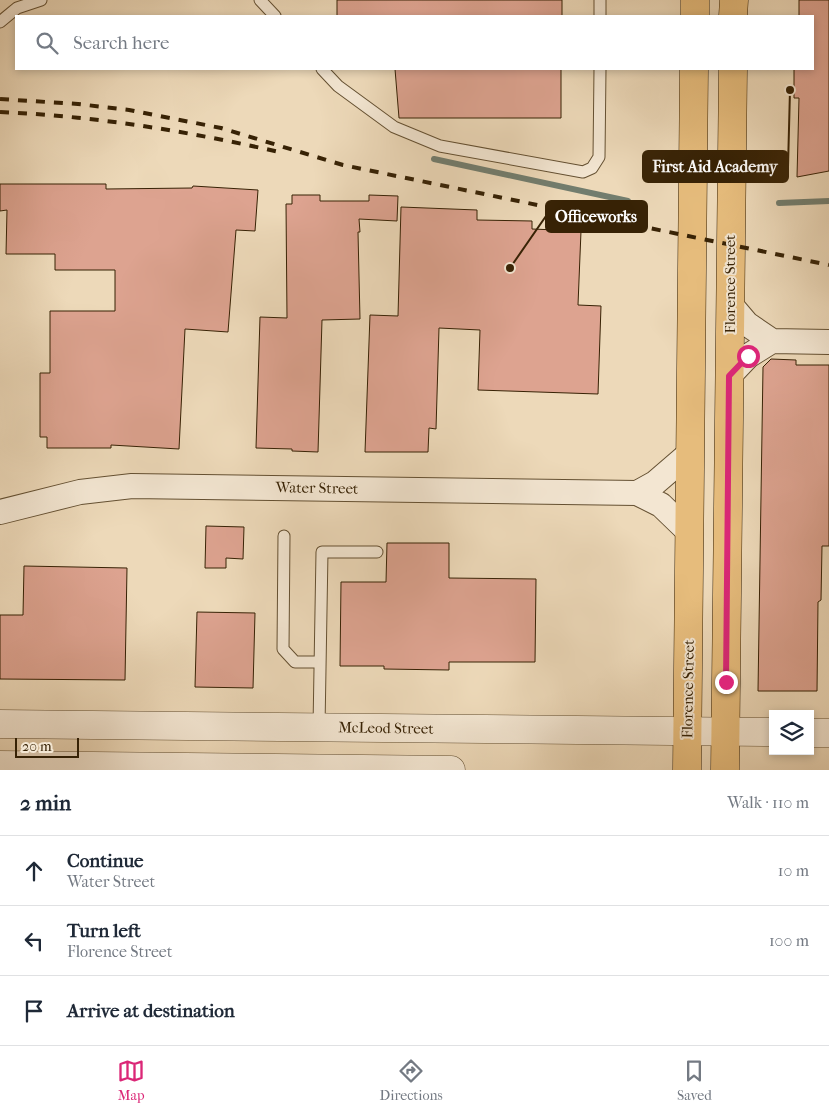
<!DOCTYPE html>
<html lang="en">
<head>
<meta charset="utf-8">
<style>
	:root { --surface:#fff; --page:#f2f2f3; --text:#1f2937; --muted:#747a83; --line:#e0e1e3; --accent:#db2777 }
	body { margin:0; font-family:"IM FELL French Canon",serif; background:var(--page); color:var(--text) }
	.controls { position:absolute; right:15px; bottom:15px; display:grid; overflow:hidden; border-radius:0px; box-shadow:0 2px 8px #0003 }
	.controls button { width:45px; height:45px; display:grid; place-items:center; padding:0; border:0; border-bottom:1px solid var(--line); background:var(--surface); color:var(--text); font:25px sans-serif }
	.scale { position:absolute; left:15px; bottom:12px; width:64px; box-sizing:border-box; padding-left:5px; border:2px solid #372205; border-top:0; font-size:14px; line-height:18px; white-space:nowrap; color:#372205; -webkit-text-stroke:4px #f3e6d2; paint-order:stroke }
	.stop { position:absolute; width:15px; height:15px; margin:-11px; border:4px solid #db2777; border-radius:50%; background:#fff }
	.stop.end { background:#db2777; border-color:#fff; box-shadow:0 1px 5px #0008 }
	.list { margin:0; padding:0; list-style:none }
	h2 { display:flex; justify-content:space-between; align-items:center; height:65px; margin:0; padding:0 20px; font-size:21px }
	h2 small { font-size:16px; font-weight:400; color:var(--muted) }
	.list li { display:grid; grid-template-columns:32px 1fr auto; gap:15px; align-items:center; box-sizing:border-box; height:70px; padding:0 20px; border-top:1px solid var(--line) }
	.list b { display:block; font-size:19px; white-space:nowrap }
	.list p { margin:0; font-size:16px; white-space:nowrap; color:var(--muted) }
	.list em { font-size:16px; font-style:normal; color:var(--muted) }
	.icon { flex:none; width:28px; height:28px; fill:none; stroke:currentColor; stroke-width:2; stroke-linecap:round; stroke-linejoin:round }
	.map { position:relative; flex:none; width:829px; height:770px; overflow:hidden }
	.search { position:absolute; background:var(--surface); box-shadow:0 2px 8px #0003; left:15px; right:15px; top:15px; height:55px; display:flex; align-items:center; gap:12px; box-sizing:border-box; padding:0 18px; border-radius:0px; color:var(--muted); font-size:19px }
	.sheet { height:275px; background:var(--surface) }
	nav { display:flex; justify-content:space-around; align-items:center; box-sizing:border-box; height:70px; border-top:1px solid var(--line); background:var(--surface); font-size:14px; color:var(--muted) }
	nav a { display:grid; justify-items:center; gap:2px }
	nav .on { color:var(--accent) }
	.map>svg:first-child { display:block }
</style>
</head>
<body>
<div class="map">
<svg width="829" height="770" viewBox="0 0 829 770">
	<rect width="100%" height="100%" fill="#edd9b9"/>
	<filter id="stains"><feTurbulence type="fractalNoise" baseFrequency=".004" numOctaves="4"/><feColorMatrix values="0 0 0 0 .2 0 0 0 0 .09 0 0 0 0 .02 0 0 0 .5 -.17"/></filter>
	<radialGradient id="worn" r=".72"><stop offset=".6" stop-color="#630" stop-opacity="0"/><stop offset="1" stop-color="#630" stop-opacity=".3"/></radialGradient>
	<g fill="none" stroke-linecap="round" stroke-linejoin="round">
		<path stroke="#727d6e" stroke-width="6" d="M434,159L628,201
			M779,203L829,201"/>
	</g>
	<path fill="#dda390" stroke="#372205" d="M337,0H562V16H337Z
		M799,0H829V171L797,177L799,98H794V69H813V16H799Z
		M395,69H561V118H399Z
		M0,184H106V189L192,188L193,186L258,190L255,231L236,230L228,332L185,329L179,449L111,445V448H47V437H40V373H50V311H115V270H55V254H6L7,210L0,211Z
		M292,195H320V201H369V195L398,196L397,221L359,219L360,232H358L360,319L322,320L318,452L292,451V449L256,448L260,317L287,318L286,204H292Z
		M401,207L477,210V220L532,221V229L581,231L578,305L601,306L598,394L478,390L480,330L439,328L436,429L429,428L428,452H365L370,315L398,316Z
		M771,359L796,360V365H829V546H822L821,600L818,602L817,691H758L763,367Z
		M206,526L244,527L243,559L226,558V568H205Z
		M387,543H449V578L536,579L535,662H449V670L384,669V666H340L341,582H386Z
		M24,566L127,568L125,680L0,679V615H23Z
		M197,612L255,613L253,688L195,687Z"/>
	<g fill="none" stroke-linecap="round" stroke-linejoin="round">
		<g stroke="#645032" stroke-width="13">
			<path id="service" d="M260,0L275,16
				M600,0V16
				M0,22L17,8L41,0
				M322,69L338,86L394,127L440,146L583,172L592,168L599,157L600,69
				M284,536L283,649L295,662H320
				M319,727L322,552H377"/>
		</g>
		<g stroke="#645032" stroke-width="26">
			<path id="minor" d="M730,304L747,324L772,341
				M729,376L748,356L772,341L829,342
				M637,493L655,483L691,452
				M0,512L80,492L132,486L637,493L661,505L690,533"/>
		</g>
		<g stroke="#645032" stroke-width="29">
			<path id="tertiary" d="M0,724L773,732
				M810,733H829
				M0,765L451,770"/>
		</g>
		<g stroke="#372205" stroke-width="29">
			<path id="primary" d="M695,16V0
				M733,16L734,0
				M687,770L694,69
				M725,770L733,69"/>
		</g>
		<use href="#service" stroke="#f3e6d2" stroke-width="11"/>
		<use href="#minor" stroke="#f3e6d2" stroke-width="24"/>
		<use href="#tertiary" stroke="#f3e6d2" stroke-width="28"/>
		<use href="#primary" stroke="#e6bc7c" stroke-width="28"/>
		<path stroke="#372205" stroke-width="4" stroke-dasharray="9 9" stroke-linecap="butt" d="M0,99L78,104L129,110L221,128L343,165L829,265
			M0,112C94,116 187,131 279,152"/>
	</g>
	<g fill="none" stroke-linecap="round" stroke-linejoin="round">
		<path stroke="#db2777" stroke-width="6" d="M726,682L729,376L748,356"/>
	</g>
	<g text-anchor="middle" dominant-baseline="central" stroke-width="4" stroke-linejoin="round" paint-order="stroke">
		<g font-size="15" fill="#372205" stroke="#f3e6d2">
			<text transform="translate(730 284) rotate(-90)">Florence Street</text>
			<text transform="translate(317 488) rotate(1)">Water Street</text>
			<text transform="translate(688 689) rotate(-89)">Florence Street</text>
			<text transform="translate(386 728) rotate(1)">McLeod Street</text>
		</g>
	</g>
	<path fill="none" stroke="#372205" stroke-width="2" d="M790 90L788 167M510 268L546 216"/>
	<g fill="#372205" stroke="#f3e6d2" stroke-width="2">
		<circle cx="790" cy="90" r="5"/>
		<circle cx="510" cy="268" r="5"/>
	</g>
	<g fill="#372205" stroke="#372205" stroke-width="2">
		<rect x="643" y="151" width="145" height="31" rx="5"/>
		<rect x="546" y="201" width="101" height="31" rx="5"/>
	</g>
	<g font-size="16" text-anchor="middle" font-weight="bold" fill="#fff">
		<text x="715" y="172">First Aid Academy</text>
		<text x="596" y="222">Officeworks</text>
	</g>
	<rect width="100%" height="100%" filter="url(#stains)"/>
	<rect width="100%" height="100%" fill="url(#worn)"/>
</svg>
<div class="controls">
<button><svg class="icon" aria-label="layers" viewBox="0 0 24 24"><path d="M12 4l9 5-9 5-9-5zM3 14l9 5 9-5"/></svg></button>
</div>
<div class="scale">20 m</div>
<div class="stop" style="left:748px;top:356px"></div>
<div class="stop end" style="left:726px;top:682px"></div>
<div class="search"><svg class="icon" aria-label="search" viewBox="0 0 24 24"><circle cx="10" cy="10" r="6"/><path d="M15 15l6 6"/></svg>Search here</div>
</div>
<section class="sheet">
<h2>2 min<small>Walk · 110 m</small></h2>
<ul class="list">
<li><svg class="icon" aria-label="ahead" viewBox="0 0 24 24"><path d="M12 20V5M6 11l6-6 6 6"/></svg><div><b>Continue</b><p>Water Street</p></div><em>10 m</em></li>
<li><svg class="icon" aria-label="left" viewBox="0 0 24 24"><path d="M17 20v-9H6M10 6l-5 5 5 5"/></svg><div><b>Turn left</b><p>Florence Street</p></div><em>100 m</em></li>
<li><svg class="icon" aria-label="arrive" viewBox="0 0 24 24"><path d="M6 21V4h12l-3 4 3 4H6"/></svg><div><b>Arrive at destination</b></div></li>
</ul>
</section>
<nav>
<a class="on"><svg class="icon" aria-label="map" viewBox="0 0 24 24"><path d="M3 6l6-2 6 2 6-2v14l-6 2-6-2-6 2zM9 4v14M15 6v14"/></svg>Map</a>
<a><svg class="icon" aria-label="directions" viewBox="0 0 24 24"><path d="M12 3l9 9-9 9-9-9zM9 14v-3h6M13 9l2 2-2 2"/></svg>Directions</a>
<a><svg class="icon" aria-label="saved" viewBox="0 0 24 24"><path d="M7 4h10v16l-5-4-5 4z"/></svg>Saved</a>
</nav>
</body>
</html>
